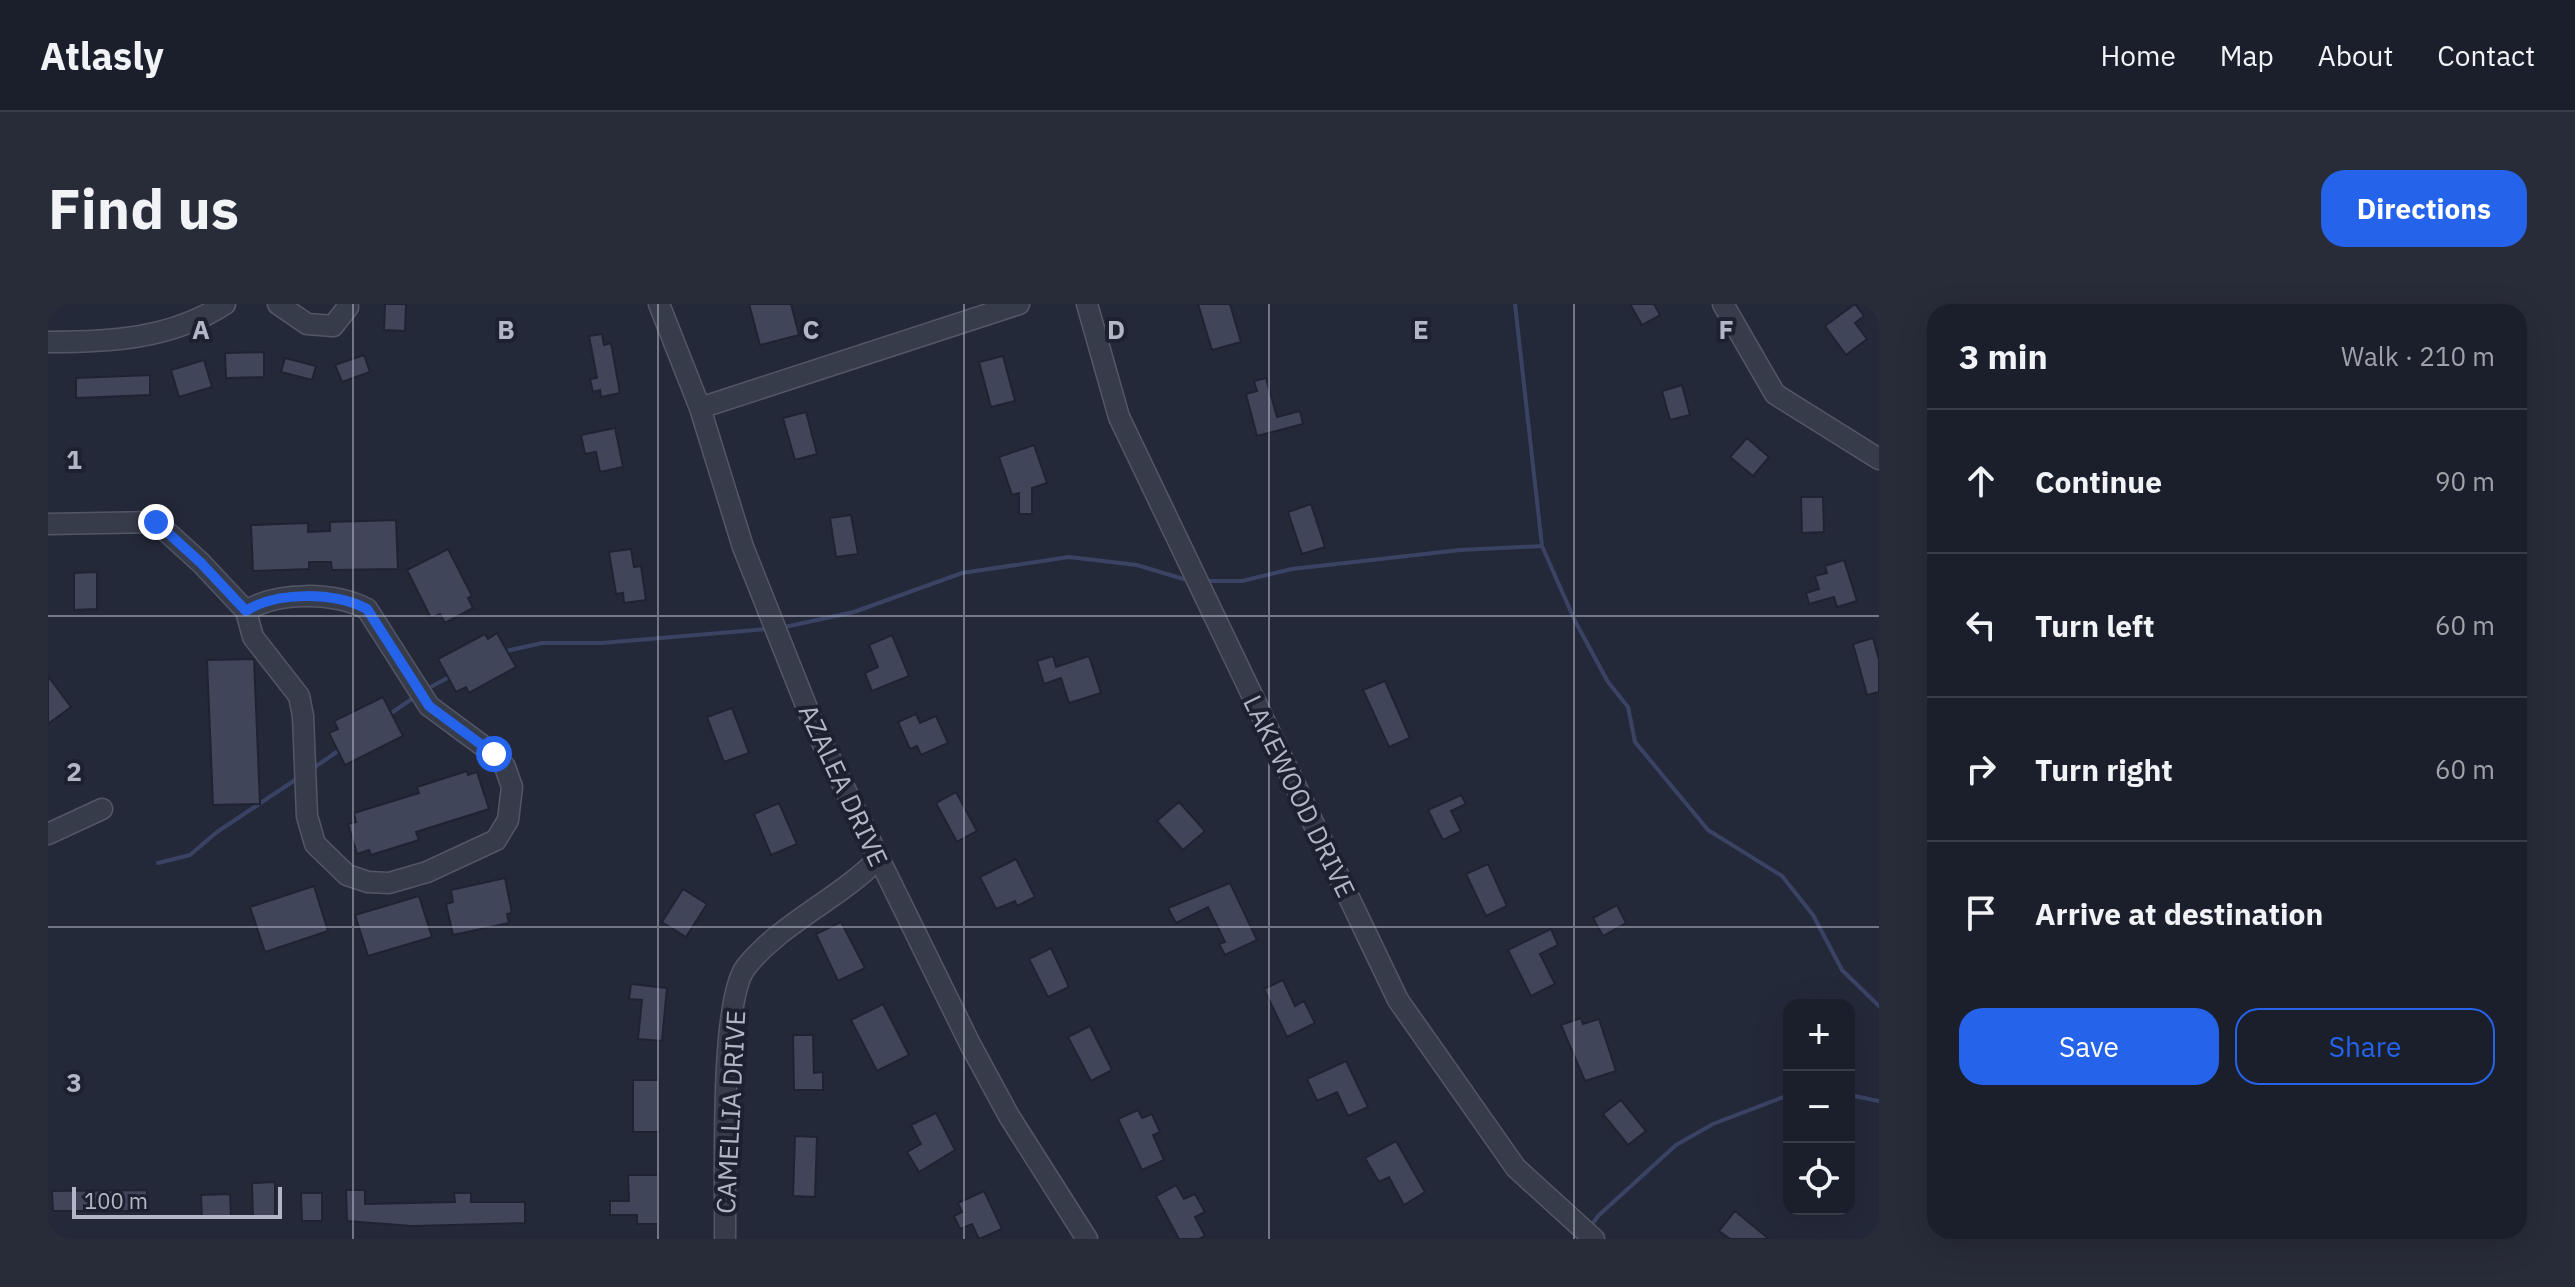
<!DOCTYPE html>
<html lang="en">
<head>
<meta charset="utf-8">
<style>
	:root { --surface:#1b1f2c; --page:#282c38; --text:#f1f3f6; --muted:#a0a2a9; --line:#393d48; --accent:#2563eb }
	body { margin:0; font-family:"IBM Plex Sans",sans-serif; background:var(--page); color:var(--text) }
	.controls { position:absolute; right:24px; bottom:24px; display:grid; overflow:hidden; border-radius:16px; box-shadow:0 8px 32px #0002 }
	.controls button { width:72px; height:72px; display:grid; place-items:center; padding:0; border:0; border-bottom:2px solid var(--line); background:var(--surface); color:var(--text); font:40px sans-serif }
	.scale { position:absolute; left:24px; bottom:20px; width:210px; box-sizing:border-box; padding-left:8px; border:4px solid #b3b6c6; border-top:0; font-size:22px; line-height:28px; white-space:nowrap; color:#b3b6c6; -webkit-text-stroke:6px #1d212f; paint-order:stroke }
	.stop { position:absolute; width:24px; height:24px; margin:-18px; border:6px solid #2563eb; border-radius:50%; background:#fff }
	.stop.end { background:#2563eb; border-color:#fff; box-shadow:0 2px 8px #0008 }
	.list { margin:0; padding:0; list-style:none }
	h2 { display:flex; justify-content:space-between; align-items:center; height:104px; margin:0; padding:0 32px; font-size:34px }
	h2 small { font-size:26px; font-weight:400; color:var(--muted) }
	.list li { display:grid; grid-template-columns:52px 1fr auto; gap:24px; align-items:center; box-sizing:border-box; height:144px; padding:0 32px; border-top:2px solid var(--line) }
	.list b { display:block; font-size:30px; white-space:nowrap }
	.list em { font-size:26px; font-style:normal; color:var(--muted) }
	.actions { display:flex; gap:16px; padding:24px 32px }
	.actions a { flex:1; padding:18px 0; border:2px solid var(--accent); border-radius:24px; text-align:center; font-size:28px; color:var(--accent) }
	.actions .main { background:var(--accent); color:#fff }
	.icon { flex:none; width:44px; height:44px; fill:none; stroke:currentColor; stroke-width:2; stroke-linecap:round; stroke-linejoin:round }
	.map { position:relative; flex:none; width:1831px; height:935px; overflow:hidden; border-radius:24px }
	header { display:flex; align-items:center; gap:48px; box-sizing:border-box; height:112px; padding:0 40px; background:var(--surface); border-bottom:2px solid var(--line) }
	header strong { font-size:38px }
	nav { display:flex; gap:44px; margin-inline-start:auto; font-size:28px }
	.intro { display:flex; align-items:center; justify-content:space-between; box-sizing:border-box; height:192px; padding:0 48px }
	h1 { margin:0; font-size:56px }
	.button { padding:20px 36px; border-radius:24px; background:var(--accent); color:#fff; font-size:28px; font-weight:700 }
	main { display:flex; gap:48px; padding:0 48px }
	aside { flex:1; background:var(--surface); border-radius:24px; box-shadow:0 8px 32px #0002 }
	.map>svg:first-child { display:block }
</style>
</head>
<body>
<header>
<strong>Atlasly</strong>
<nav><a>Home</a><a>Map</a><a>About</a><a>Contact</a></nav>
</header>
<div class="intro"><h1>Find us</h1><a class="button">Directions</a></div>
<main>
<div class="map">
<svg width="1831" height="935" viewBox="0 0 1831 935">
	<rect width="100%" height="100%" fill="#24293a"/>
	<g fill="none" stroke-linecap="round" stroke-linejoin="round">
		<path stroke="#3a4363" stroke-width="4" d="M1467,0L1494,242L1527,317L1560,378L1580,403L1587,438L1660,526L1734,572L1765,611L1794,666L1831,702
			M1155,277H1194L1244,265L1412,246L1494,242
			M732,324L806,308L914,269L1021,253L1089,261L1142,277
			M454,348L494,339H554L719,325
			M379,385L403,372
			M339,412L368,392
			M264,465L293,445
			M110,559L142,551L169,528L250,474
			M1801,791L1831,797
			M1542,923L1550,912L1628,841L1665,820L1741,791"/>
	</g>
	<path fill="#40455a" stroke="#1f2331" stroke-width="2" d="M337,0H358L357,27L336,26Z
		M701,0H743L751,31L712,41Z
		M1150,0H1182L1193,38L1164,46Z
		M1582,0H1606L1612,11L1594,21Z
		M1807,0L1816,12L1807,19L1819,35L1798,51L1777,22Z
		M554,30L556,41L563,39L572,89L553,93L552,86L545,88L542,75L549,74L541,32Z
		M216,48V73L178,74L177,49Z
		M316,51L322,68L294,78L287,61Z
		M955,52L967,97L943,103L931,58Z
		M237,54L268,62L264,76L233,68Z
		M156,56L164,83L131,93L123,66Z
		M102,71V91L28,94V74Z
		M1218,74L1229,113L1252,107L1255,120L1209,132L1198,90L1209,87L1206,77Z
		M1634,81L1642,111L1622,116L1614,87Z
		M758,108L769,150L747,156L735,114Z
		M567,124L575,163L552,168L548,148L537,150L533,131Z
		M1699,134L1721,153L1705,172L1682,153Z
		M986,141L999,179L984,184V210H971V189L964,191L951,153Z
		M1753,193H1775L1776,228L1754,229Z
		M1263,200L1277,243L1254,250L1240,208Z
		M803,211L810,250L788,253L782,214Z
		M348,216L350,265L284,266L283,258H261V265L205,267L203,221L260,219V228L282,227V218Z
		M400,245L424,292L420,294L425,304L397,319L392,310L383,314L359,266Z
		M583,245L586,263L593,262L598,296L576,299L575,289L568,290L561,248Z
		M1796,256L1809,297L1789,303L1786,293L1761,300L1758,289L1771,285L1767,272L1779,269L1777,262Z
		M49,268V305L26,306V269Z
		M449,329L468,363L421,389L418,383L408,388L390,355L437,330L440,335Z
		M844,331L861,372L824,387L817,369L830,363L821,341Z
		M1825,334L1831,356V388L1819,391L1805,340Z
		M1005,352L1008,363L1041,352L1053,389L1021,399L1013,374L996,380L989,357Z
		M206,355L212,500L165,501L159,356Z
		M0,372L23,403L0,420Z
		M1337,377L1362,434L1341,443L1315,386Z
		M335,393L355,432L297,461L281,429L290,425L286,417Z
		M684,404L701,449L676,458L659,413Z
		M868,410L872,419L888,412L900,439L873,451L869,442L862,445L850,418Z
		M419,467L420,471L429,468L441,505L368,528L371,536L323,551L321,546L309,550L300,520L308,518L306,509L371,489L369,483Z
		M908,488L929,527L909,538L888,499Z
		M1413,491L1418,500L1403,507L1413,527L1395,536L1380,506Z
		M1131,498L1157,527L1135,546L1109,517Z
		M731,499L749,540L723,551L706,510Z
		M968,555L987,593L969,602L967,597L948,605L932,573Z
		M1440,560L1459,602L1438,612L1418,570Z
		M457,574L464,609L459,610L461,619L405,631L398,600L405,598L403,586Z
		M1182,579L1209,636L1177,651L1171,640L1177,638L1160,603L1128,619L1120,604Z
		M266,582L280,627L217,648L202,603Z
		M635,585L659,600L638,633L614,618Z
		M371,592L384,633L320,652L307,611Z
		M1569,601L1578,619L1555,632L1545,614Z
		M793,618L817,664L790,677L768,630Z
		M1503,625L1510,641L1492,650L1507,680L1483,692L1460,646Z
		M1003,644L1021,683L1000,693L981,655Z
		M1235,676L1247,702L1256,697L1267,719L1239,733L1216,685Z
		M583,680L619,684L614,737L590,735L594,696L581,695Z
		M835,700L861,751L829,767L803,716Z
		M1533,714L1535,720L1551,715L1568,767L1537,777L1513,721Z
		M1042,722L1064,766L1043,777L1020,733Z
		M745,731H765L766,769L775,768V786H746Z
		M1298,757L1320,803L1300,812L1289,788L1269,797L1259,775Z
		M585,776H611V828H585Z
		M1573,796L1598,827L1580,841L1555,810Z
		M1090,806L1094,814L1104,810L1112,828L1105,831L1116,856L1094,866L1070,815Z
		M888,809L907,846L871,868L859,848L873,840L863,821Z
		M747,832L769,833L767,893L745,892Z
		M1348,837L1377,888L1356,901L1341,873L1331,878L1317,854Z
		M580,871H610V920H589V911H562V897H581Z
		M227,878V912H205L204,879Z
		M1128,881L1136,895L1147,890L1157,908L1147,913L1157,932L1151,935H1131L1108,892Z
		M99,886V907H5L4,887Z
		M298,886H317V900L407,898L406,889H423V898H477V919L364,922L299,917Z
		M936,887L954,925L931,935L924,920L912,925L906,912L914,908L910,899Z
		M253,889H274V917H254Z
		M182,890L183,912L154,913L153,891Z
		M1687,907L1721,935H1682L1671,927Z"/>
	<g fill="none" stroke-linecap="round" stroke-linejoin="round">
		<g stroke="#535665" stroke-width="23">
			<path id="minor" d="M230,0L259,20L285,22L300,3L299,0
				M611,0L652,104L695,243L767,424L922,740L961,812L1039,935
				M1039,0L1071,113L1350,696L1468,864L1546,935
				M1675,0L1727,90L1831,155
				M0,38C63,38 123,35 177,0
				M652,104L971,0
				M0,220L108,218L153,259L198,307L205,333L251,392L255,412L259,512L267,540L299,571L320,578L341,579L379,568L448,536L460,516L464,483L457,463L446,450L381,402L319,305C286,288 230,287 198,307
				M0,530L54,505
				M677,935C678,884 671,697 698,663C733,619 791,595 830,555"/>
		</g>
		<use href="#minor" stroke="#373c4b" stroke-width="20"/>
	</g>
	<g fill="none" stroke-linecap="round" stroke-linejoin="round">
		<path stroke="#2563eb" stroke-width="10" d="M108,218L153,259L198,307C229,287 286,288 319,305L381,402L446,450"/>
	</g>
	<path fill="none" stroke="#b3b6c6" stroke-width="2" stroke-opacity="0.55" d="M305,0V935M610,0V935M916,0V935M1221,0V935M1526,0V935M0,312H1831M0,623H1831"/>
	<g text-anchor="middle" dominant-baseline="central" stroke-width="8" stroke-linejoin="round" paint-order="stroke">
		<g font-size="26" fill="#b3b6c6" stroke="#1d212f">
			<text transform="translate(796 481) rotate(65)">AZALEA DRIVE</text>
			<text transform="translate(1252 492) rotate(64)">LAKEWOOD DRIVE</text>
			<text transform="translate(682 808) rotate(-87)">CAMELLIA DRIVE</text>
		</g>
	</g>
	<g font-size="26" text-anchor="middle" font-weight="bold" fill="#b3b6c6" stroke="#1d212f" stroke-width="8" stroke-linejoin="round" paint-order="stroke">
		<text x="153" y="35">A</text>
		<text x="458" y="35">B</text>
		<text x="763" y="35">C</text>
		<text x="1068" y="35">D</text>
		<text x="1373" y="35">E</text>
		<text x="1678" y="35">F</text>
		<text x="26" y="165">1</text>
		<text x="26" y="477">2</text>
		<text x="26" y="788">3</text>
	</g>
</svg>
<div class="controls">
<button>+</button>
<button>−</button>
<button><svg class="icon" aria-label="locate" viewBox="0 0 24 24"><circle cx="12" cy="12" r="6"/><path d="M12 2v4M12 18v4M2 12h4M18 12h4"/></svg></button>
</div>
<div class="scale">100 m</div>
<div class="stop" style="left:446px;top:450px"></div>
<div class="stop end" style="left:108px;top:218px"></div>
</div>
<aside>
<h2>3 min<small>Walk · 210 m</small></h2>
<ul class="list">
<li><svg class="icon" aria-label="ahead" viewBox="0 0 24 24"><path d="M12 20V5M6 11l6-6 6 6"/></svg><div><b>Continue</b></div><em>90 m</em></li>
<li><svg class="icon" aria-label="left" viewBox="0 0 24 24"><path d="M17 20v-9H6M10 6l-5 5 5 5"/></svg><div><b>Turn left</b></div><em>60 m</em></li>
<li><svg class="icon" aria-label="right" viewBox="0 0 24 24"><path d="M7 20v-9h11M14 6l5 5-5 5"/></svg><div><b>Turn right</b></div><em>60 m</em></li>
<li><svg class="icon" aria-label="arrive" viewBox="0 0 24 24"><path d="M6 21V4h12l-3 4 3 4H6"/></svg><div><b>Arrive at destination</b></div></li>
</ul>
<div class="actions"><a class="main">Save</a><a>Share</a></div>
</aside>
</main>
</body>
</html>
